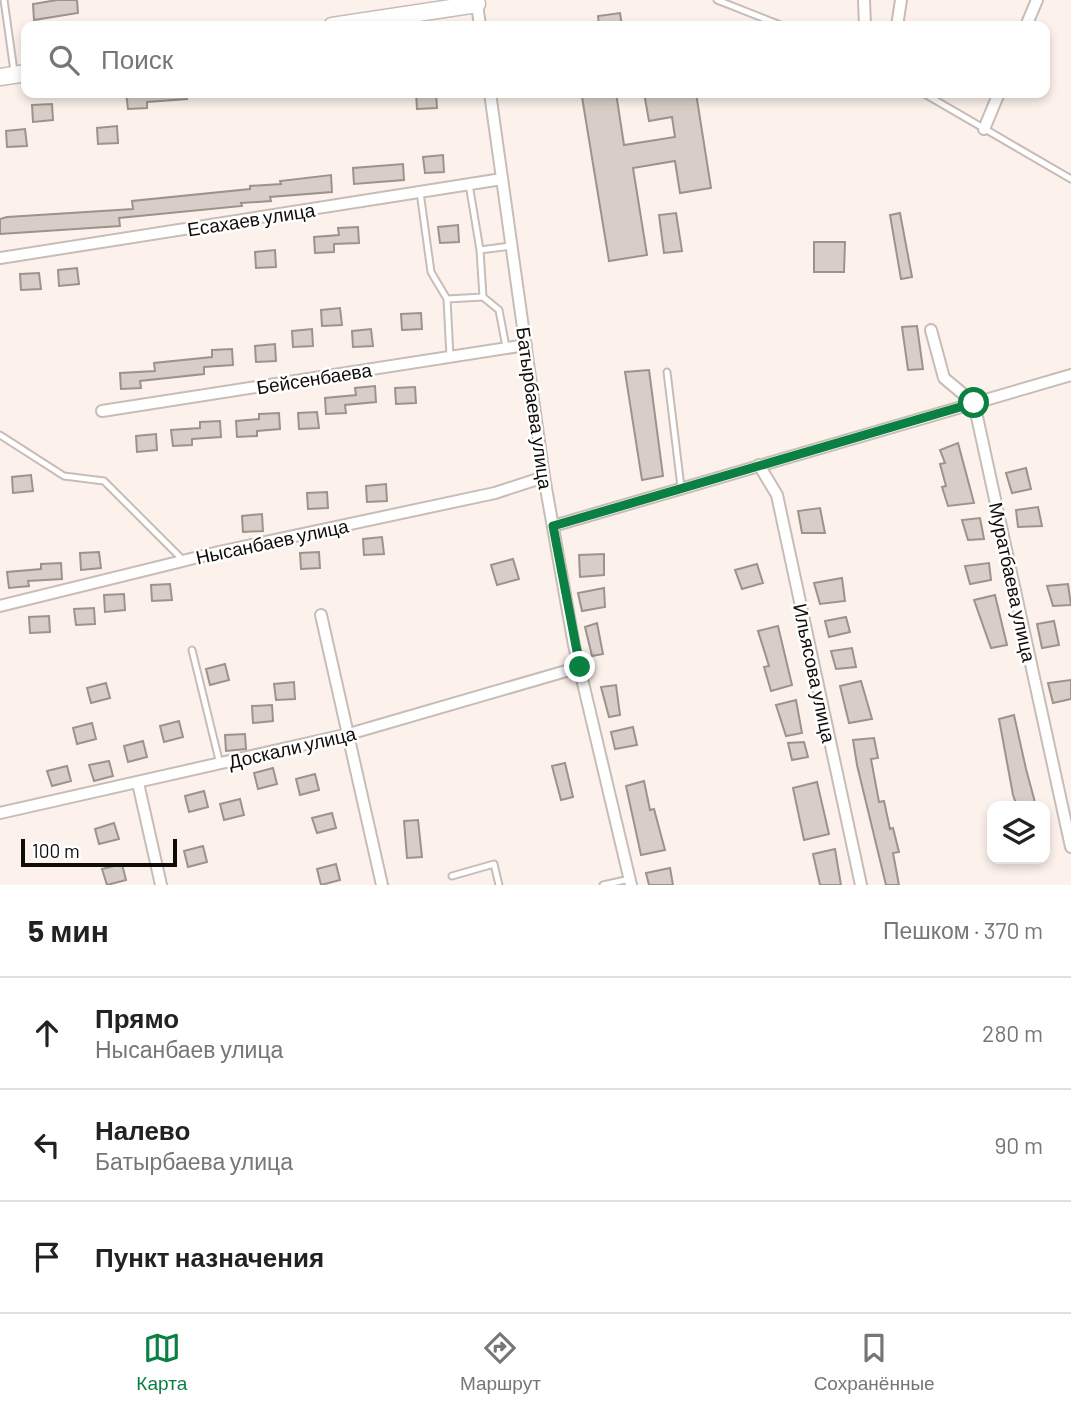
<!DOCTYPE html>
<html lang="ru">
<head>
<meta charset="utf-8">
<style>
	:root { --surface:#fff; --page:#f6f6f6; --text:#222; --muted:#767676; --line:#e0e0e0; --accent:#0b8043 }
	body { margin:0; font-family:Barlow,sans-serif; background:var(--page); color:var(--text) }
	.controls { position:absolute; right:21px; bottom:21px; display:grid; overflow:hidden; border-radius:14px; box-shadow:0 4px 10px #0003 }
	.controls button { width:63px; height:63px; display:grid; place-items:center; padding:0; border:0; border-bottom:2px solid var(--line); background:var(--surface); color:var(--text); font:35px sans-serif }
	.scale { position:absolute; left:21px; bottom:18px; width:156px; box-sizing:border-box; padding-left:7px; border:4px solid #100c0a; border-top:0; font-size:19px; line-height:24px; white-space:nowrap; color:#100c0a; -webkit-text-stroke:5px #fff; paint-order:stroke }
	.stop { position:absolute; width:21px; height:21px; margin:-16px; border:5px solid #0b8043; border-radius:50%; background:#fff }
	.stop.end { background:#0b8043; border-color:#fff; box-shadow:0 2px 7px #0008 }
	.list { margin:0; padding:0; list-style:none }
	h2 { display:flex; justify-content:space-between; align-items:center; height:91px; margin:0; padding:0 28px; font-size:30px }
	h2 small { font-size:23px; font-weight:400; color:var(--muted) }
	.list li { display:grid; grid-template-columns:46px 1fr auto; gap:21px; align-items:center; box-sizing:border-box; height:112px; padding:0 28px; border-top:2px solid var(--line) }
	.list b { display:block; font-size:26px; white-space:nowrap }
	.list p { margin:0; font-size:23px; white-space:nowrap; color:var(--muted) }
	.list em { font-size:23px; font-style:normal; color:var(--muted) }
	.icon { flex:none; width:38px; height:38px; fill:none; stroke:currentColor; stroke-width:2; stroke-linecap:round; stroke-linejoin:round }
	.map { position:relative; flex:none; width:1071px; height:885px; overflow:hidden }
	.search { position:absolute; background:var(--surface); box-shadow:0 4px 10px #0003; left:21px; right:21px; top:21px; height:77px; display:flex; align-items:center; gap:18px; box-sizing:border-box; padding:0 24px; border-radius:14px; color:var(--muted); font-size:26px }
	.sheet { height:427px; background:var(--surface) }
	nav { display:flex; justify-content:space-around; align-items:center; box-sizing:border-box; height:98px; border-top:2px solid var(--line); background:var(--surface); font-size:19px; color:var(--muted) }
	nav a { display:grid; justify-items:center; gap:4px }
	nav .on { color:var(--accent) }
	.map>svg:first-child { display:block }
</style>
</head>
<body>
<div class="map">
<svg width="1071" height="885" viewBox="0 0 1071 885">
	<rect width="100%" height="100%" fill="#fdf2eb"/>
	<path fill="#d8cec7" stroke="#9c938c" stroke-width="2" d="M57,0H77L78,13L34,20L33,4Z
		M620,13L622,26H599L598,16Z
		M126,93H187V99L147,102V108L128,109Z
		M416,93H436L437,108L417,109Z
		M616,93L624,145L675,137L672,117L649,121L644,93H696L711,188L680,193L675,161L633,168L647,255L609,261L582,97Z
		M52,104L53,120L33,122L32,105Z
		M117,126L118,143L98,144L97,128Z
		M25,129L27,146L7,147L6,131Z
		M443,155L444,172L425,173L423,157Z
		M403,164L404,180L354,184L353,168Z
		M331,175L332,192L270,197L271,201L241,203L242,206L119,218L120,226L0,234V219L7,217L133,209L132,201L250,189V186L281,184L280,181Z
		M676,213L682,251L664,253L659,215Z
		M900,213L912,277L901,279L890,215Z
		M458,225L459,242L440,243L438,227Z
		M358,227L359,243L334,244V252L315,253L314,237L339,235L338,228Z
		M814,242H845L844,272H814Z
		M275,250L276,267L256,268L255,252Z
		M77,268L79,284L59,286L58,270Z
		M39,273L41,289L21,290L20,274Z
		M340,308L342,325L322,326L321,310Z
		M421,313L422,329L402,330L401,314Z
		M917,326L923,369L908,370L902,327Z
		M312,329L313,346L293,347L292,331Z
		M371,329L373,346L353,347L352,331Z
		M275,344L276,361L256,362L255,346Z
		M232,349L233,365L204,367V374L140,381L141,388L121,389L120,373L155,371L154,363L212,357V350Z
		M649,370L663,476L642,480L625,372Z
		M375,386L376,402L345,405L346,413L326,414L325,398L356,395L355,388Z
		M415,387L416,403L396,404L395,388Z
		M317,412L319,428L299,429L298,413Z
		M279,413L280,429L257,431V436L237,437L236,421L259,419V414Z
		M220,421L221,437L192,439V445L173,446L171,430L200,428V422Z
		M156,434L157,450L137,452L136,436Z
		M958,443L974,503L948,506L942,487L946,486L940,464L945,463L940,450Z
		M1026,468L1031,489L1012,493L1006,473Z
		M31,475L33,491L13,493L12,477Z
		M386,484L387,501L367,502L366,486Z
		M327,492L328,508L308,509L307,493Z
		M1038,507L1042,526L1018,527L1016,510Z
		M820,508L825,533H802L798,511Z
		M262,514L263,531L243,532L242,516Z
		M980,518L984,539L968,540L962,520Z
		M382,537L384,554L364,555L363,539Z
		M99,552L101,568L81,570L80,553Z
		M319,552L320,568L301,569L300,553Z
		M604,554V575L580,577L579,555Z
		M513,559L519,579L497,585L491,565Z
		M61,563L62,579L28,581L29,586L9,588L7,572L41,569V564Z
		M989,563L991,580L970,584L965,566Z
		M757,564L763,583L742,589L735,570Z
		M842,578L845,601L820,604L814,583Z
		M170,584L172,600L152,601L151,585Z
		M1068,584L1071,605L1053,606L1047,586Z
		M604,588L605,607L582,611L578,593Z
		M124,594L125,610L105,612L104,595Z
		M995,595L1007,645L991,648L974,600Z
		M94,608L95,624L76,625L74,609Z
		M49,616L50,632L30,633L29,617Z
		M846,617L850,632L829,637L825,621Z
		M1054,621L1059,645L1042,648L1037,624Z
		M597,623L603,654L592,656L585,627Z
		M778,626L792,685L771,691L764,667L769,666L758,631Z
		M852,648L856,667L836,669L831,651Z
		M225,664L229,680L210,685L206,669Z
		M1071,680V699L1053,703L1048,683Z
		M861,681L872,719L849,723L840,686Z
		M294,682L295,699L276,700L274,684Z
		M106,683L110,698L91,703L87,688Z
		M616,685L620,715L609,717L601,687Z
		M796,700L802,733L786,736L776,705Z
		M272,705L273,721L253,723L252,706Z
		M1014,715L1026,769L1036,806H1017L1013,795L999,719Z
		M179,721L183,737L164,742L160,726Z
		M92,723L96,739L77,744L73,728Z
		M633,727L637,745L615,749L611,732Z
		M245,734L246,749L226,751L225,735Z
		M874,738L878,758L871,759L879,802L884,801L890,829L893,828L899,852L893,853L899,885H886L857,765L853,740Z
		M143,741L147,757L128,762L124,746Z
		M804,742L808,757L792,760L788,743Z
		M109,761L113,776L94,781L89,765Z
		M565,763L573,797L561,800L552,766Z
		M67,766L71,781L52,786L47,771Z
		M273,768L277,784L258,789L254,773Z
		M315,774L319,790L300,795L296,779Z
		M644,781L650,810L654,809L665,850L641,855L626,786Z
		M817,782L829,834L804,840L793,788Z
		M204,791L208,807L189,812L185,796Z
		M240,799L244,815L224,820L220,804Z
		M332,813L336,828L317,833L312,818Z
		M418,820L422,857L407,858L404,821Z
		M114,823L119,839L99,844L95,829Z
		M203,846L207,862L188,867L184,851Z
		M835,849L841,885H820L813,854Z
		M122,864L126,880L107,885L102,869Z
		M336,864L340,880L321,885L317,869Z
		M670,868L673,885H649L646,873Z"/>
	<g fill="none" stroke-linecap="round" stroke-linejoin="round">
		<g stroke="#c7bdb6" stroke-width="9">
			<path id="lane" d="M4,0L14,71
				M717,0L783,26
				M923,93L1071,179
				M469,184L480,250L483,297L499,310L506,347
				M420,192L431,272L447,299L450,357
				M480,250L511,246
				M447,299L483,297
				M667,372L681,487
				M0,435L64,476L104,481L184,561
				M192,650L220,764
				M452,876L494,864L499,885
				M603,885L630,879"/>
		</g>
		<g stroke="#c7bdb6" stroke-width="14">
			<path id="street" d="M864,0L865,26
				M477,4L480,26
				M897,26L901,0
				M1026,26L1037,0
				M490,93L544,477L574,645L631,885
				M984,129L999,93
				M0,258L502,179
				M931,330L944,378L974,403L1071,847
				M102,411L526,345
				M759,465L777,495L861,885
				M553,526L1071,375
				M0,606L219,552L495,493L544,477
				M321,615L382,885
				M138,783L161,885
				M0,813L349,734L580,667"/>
		</g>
		<g stroke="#c7bdb6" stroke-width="19">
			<path id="secondary" d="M332,26L477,4L476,0
				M0,77L26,73"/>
		</g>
		<use href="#lane" stroke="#fff" stroke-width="5"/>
		<use href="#street" stroke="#fff" stroke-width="10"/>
		<use href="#secondary" stroke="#fff" stroke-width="16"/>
	</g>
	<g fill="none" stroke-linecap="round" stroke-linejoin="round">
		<path stroke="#0b8043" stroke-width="9" d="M580,667L553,526L974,403"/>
	</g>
	<g text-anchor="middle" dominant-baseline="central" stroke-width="5" stroke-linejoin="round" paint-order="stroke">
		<g font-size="19" fill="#100c0a" stroke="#fff">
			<text transform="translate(251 219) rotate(-9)">Есахаев улица</text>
			<text transform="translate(314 378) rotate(-9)">Бейсенбаева</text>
			<text transform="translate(535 408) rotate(82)">Батырбаева улица</text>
			<text transform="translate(272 541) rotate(-12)">Нысанбаев улица</text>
			<text transform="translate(1013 582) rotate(78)">Муратбаева улица</text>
			<text transform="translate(815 673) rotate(78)">Ильясова улица</text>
			<text transform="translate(292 747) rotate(-13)">Доскали улица</text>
		</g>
	</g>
</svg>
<div class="controls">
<button><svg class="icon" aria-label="layers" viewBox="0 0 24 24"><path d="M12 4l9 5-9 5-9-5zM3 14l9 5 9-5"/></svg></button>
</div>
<div class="scale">100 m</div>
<div class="stop" style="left:974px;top:403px"></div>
<div class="stop end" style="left:580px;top:667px"></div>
<div class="search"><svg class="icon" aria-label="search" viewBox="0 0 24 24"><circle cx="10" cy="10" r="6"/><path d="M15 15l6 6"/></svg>Поиск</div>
</div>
<section class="sheet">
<h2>5 мин<small>Пешком · 370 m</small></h2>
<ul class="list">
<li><svg class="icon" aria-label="ahead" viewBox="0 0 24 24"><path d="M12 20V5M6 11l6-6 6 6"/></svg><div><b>Прямо</b><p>Нысанбаев улица</p></div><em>280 m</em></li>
<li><svg class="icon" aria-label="left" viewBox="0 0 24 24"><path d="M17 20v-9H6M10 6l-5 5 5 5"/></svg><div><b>Налево</b><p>Батырбаева улица</p></div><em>90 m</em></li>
<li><svg class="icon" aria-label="arrive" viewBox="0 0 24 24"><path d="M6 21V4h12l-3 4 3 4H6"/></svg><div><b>Пункт назначения</b></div></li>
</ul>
</section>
<nav>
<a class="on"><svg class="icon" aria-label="map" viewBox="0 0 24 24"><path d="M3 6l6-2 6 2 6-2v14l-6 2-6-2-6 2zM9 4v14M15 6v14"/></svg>Карта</a>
<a><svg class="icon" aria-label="directions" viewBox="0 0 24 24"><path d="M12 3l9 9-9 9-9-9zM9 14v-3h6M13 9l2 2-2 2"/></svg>Маршрут</a>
<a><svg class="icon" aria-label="saved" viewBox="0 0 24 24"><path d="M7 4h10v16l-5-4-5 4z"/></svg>Сохранённые</a>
</nav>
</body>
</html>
